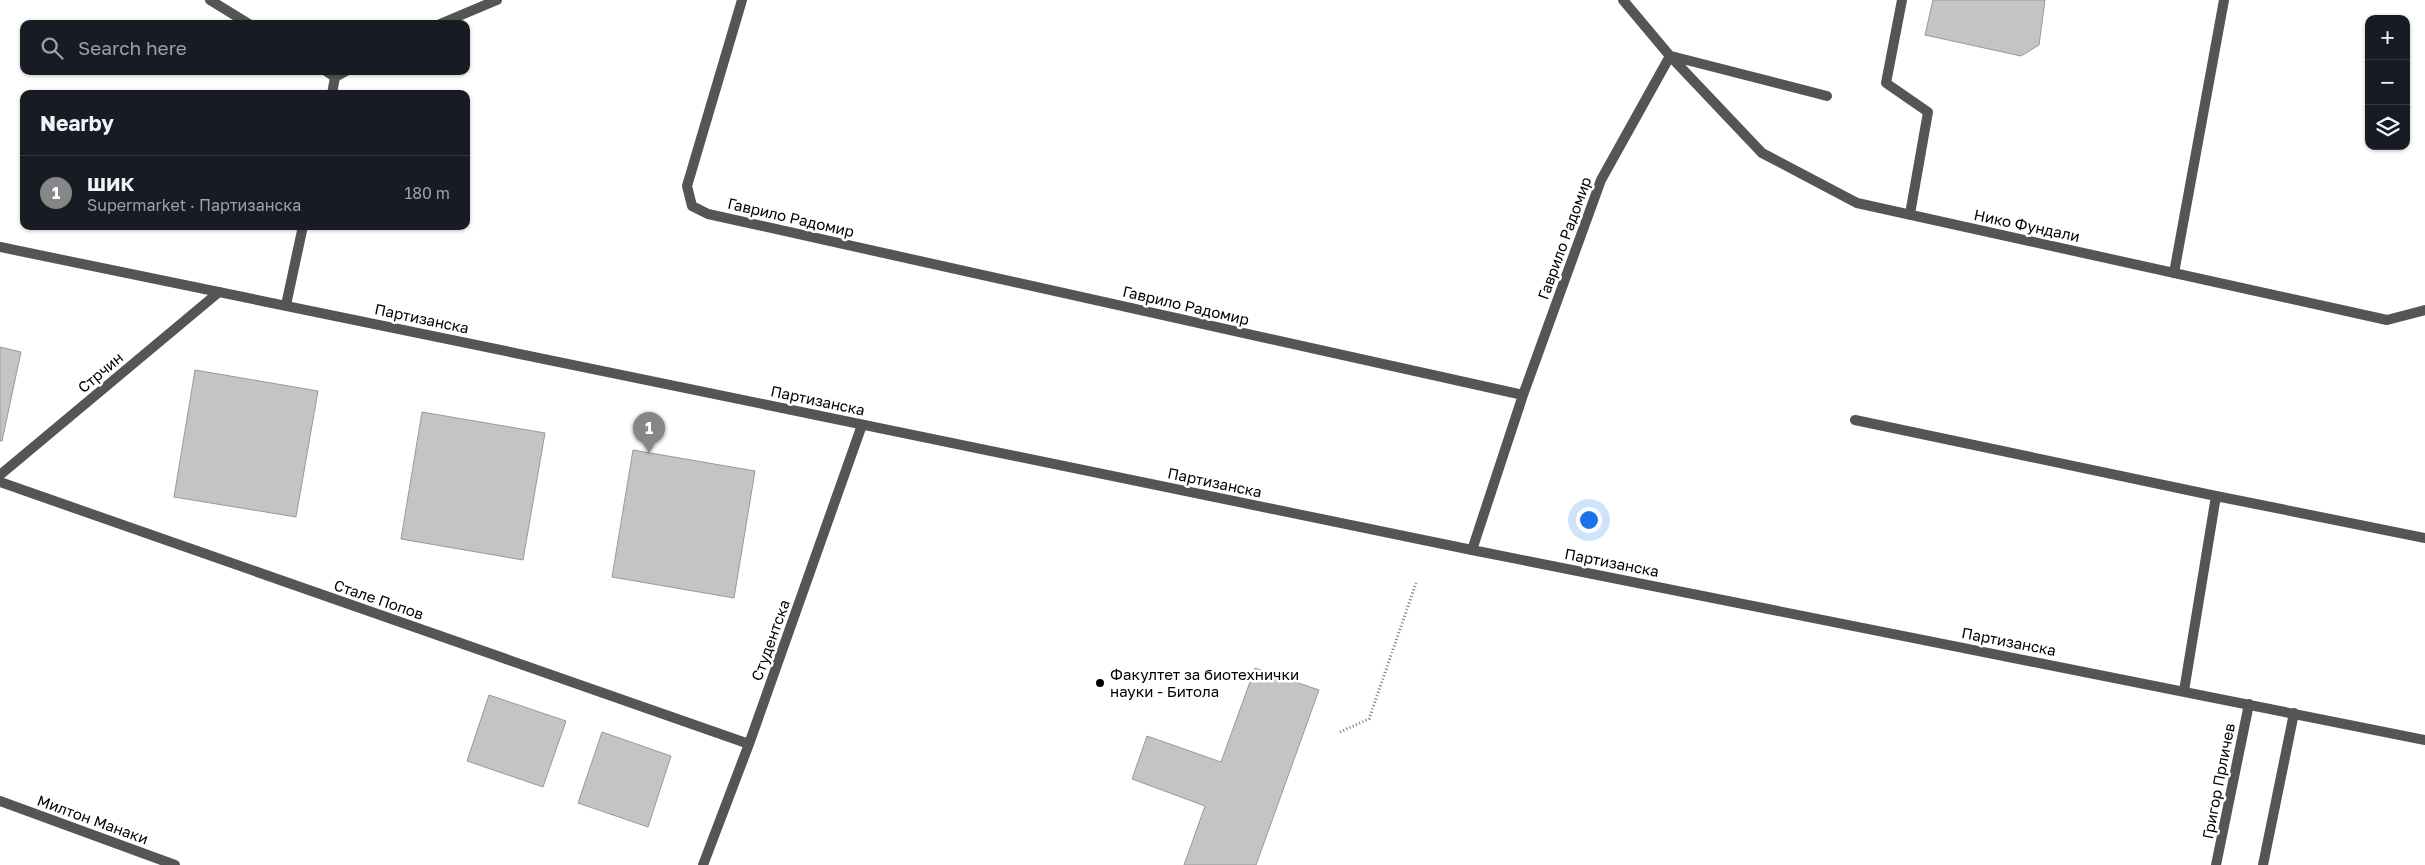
<!DOCTYPE html>
<html lang="en">
<head>
<meta charset="utf-8">
<style>
	:root { --surface:#171b24; --page:#20242c; --text:#f1f3f6; --muted:#9ea1a6; --line:#363941; --accent:#858687 }
	body { margin:0; font-family:"Golos Text",sans-serif; background:var(--page); color:var(--text) }
	.controls { position:absolute; right:15px; top:15px; display:grid; overflow:hidden; border-radius:10px; box-shadow:0 1px 4px #0004 }
	.controls button { width:45px; height:45px; display:grid; place-items:center; padding:0; border:0; border-bottom:1px solid var(--line); background:var(--surface); color:var(--text); font:25px sans-serif }
	.you { position:absolute; left:1588px; top:519px; width:18px; height:18px; margin:-12px; border:4px solid #fff; border-radius:50%; background:#1a73e8; box-shadow:0 0 0 8px #1a73e833 }
	.badge { display:grid; place-items:center; width:32px; height:32px; border-radius:50%; background:var(--accent); color:#fff; font-size:16px; font-weight:700 }
	.pin { position:absolute; translate:-50% -41px; filter:drop-shadow(0 1px 2px #0008) }
	.pin::after { content:''; position:absolute; top:26px; width:18px; height:15px; background:inherit; clip-path:polygon(0 0,100% 0,50% 100%) }
	.list { margin:0; padding:0; list-style:none }
	h2 { display:flex; justify-content:space-between; align-items:center; height:65px; margin:0; padding:0 20px; font-size:21px }
	h2 small { font-size:16px; font-weight:400; color:var(--muted) }
	.list li { display:grid; grid-template-columns:32px 1fr auto; gap:15px; align-items:center; box-sizing:border-box; height:75px; padding:0 20px; border-top:1px solid var(--line) }
	.list b { display:block; font-size:19px; white-space:nowrap }
	.list p { margin:0; font-size:16px; white-space:nowrap; color:var(--muted) }
	.list em { font-size:16px; font-style:normal; color:var(--muted) }
	.icon { flex:none; width:28px; height:28px; fill:none; stroke:currentColor; stroke-width:2; stroke-linecap:round; stroke-linejoin:round }
	.map { position:relative; flex:none; width:2425px; height:865px; overflow:hidden }
	.search { position:absolute; background:var(--surface); box-shadow:0 1px 4px #0004; left:20px; top:20px; width:450px; height:55px; display:flex; align-items:center; gap:12px; box-sizing:border-box; padding:0 18px; border-radius:10px; color:var(--muted); font-size:19px }
	.panel { position:absolute; background:var(--surface); box-shadow:0 1px 4px #0004; left:20px; top:90px; width:450px; height:140px; border-radius:10px }
	.map>svg:first-child { display:block }
</style>
</head>
<body>
<div class="map">
<svg width="2425" height="865" viewBox="0 0 2425 865">
	<rect width="100%" height="100%" fill="#fff"/>
	<path fill="#c4c4c4" stroke="#999" d="M1933,0H2045L2039,45L2021,56L1925,35Z
		M0,347L21,352L2,441H0Z
		M195,370L318,391L296,517L174,497Z
		M422,412L545,433L523,560L401,539Z
		M633,450L755,471L734,598L612,577Z
		M1255,668L1319,690L1256,865H1184L1205,806L1132,779L1147,736L1221,762Z
		M489,695L566,721L543,787L467,761Z
		M602,732L671,756L648,827L578,803Z"/>
	<g fill="none" stroke-linecap="round" stroke-linejoin="round">
		<path stroke="#777" stroke-width="3" stroke-dasharray="1 2.5" stroke-linecap="butt" d="M1340,732L1369,719L1416,583"/>
		<path stroke="#555" stroke-width="10" d="M2174,273L2224,0
			M1855,420L2216,496L2425,538
			M2184,691L2216,496"/>
		<path stroke="#555" stroke-width="10" d="M742,0L687,186L692,206L708,214L1523,395L1601,180L1670,56
			M1623,0L1670,56L1762,153L1857,203L2387,320L2425,310
			M1902,0L1886,83L1928,112L1910,214
			M1671,56L1827,96
			M0,475L219,292
			M0,482L749,744
			M1472,550L1523,395
			M0,801L175,865
			M703,865L749,744L862,425"/>
		<path stroke="#555" stroke-width="10" d="M210,0L249,24
			M440,24L497,0
			M326,71L335,77
			M335,77L346,71
			M332,94L335,77
			M0,247L1472,550L2425,740
			M286,305L303,226
			M2216,865L2249,704
			M2263,865L2294,713"/>
	</g>
	<circle fill="#000" stroke="#fff" stroke-width="2" cx="1100" cy="683" r="5"/>
	<g text-anchor="middle" dominant-baseline="central" stroke-width="5" stroke-linejoin="round" paint-order="stroke">
		<g font-size="15" fill="#000" stroke="#fff">
			<text transform="translate(791 217) rotate(13)">Гаврило Радомир</text>
			<text transform="translate(2027 225) rotate(12)">Нико Фундали</text>
			<text transform="translate(1564 238) rotate(-70)">Гаврило Радомир</text>
			<text transform="translate(1186 305) rotate(13)">Гаврило Радомир</text>
			<text transform="translate(422 318) rotate(12)">Партизанска</text>
			<text transform="translate(100 372) rotate(-40)">Стрчин</text>
			<text transform="translate(818 400) rotate(12)">Партизанска</text>
			<text transform="translate(1215 482) rotate(12)">Партизанска</text>
			<text transform="translate(1612 562) rotate(11)">Партизанска</text>
			<text transform="translate(379 599) rotate(19)">Стале Попов</text>
			<text transform="translate(770 640) rotate(-70)">Студентска</text>
			<text transform="translate(2009 641) rotate(11)">Партизанска</text>
			<text transform="translate(2218 781) rotate(-79)">Григор Прличев</text>
			<text transform="translate(93 819) rotate(20)">Милтон Манаки</text>
		</g>
		<g font-size="15" fill="#000" stroke="#fff" text-anchor="start">
			<text x="1110" y="674">Факултет за биотехнички<tspan x="1110" dy="17">науки - Битола</tspan></text>
		</g>
	</g>
</svg>
<div class="controls">
<button>+</button>
<button>−</button>
<button><svg class="icon" aria-label="layers" viewBox="0 0 24 24"><path d="M12 4l9 5-9 5-9-5zM3 14l9 5 9-5"/></svg></button>
</div>
<div class="you"></div>
<div class="pin badge" style="left:649px;top:453px">1</div>
<div class="search"><svg class="icon" aria-label="search" viewBox="0 0 24 24"><circle cx="10" cy="10" r="6"/><path d="M15 15l6 6"/></svg>Search here</div>
<section class="panel">
<h2>Nearby<small></small></h2>
<ul class="list">
<li><span class="badge">1</span><div><b>ШИК</b><p>Supermarket · Партизанска</p></div><em>180 m</em></li>
</ul>
</section>
</div>
</body>
</html>
